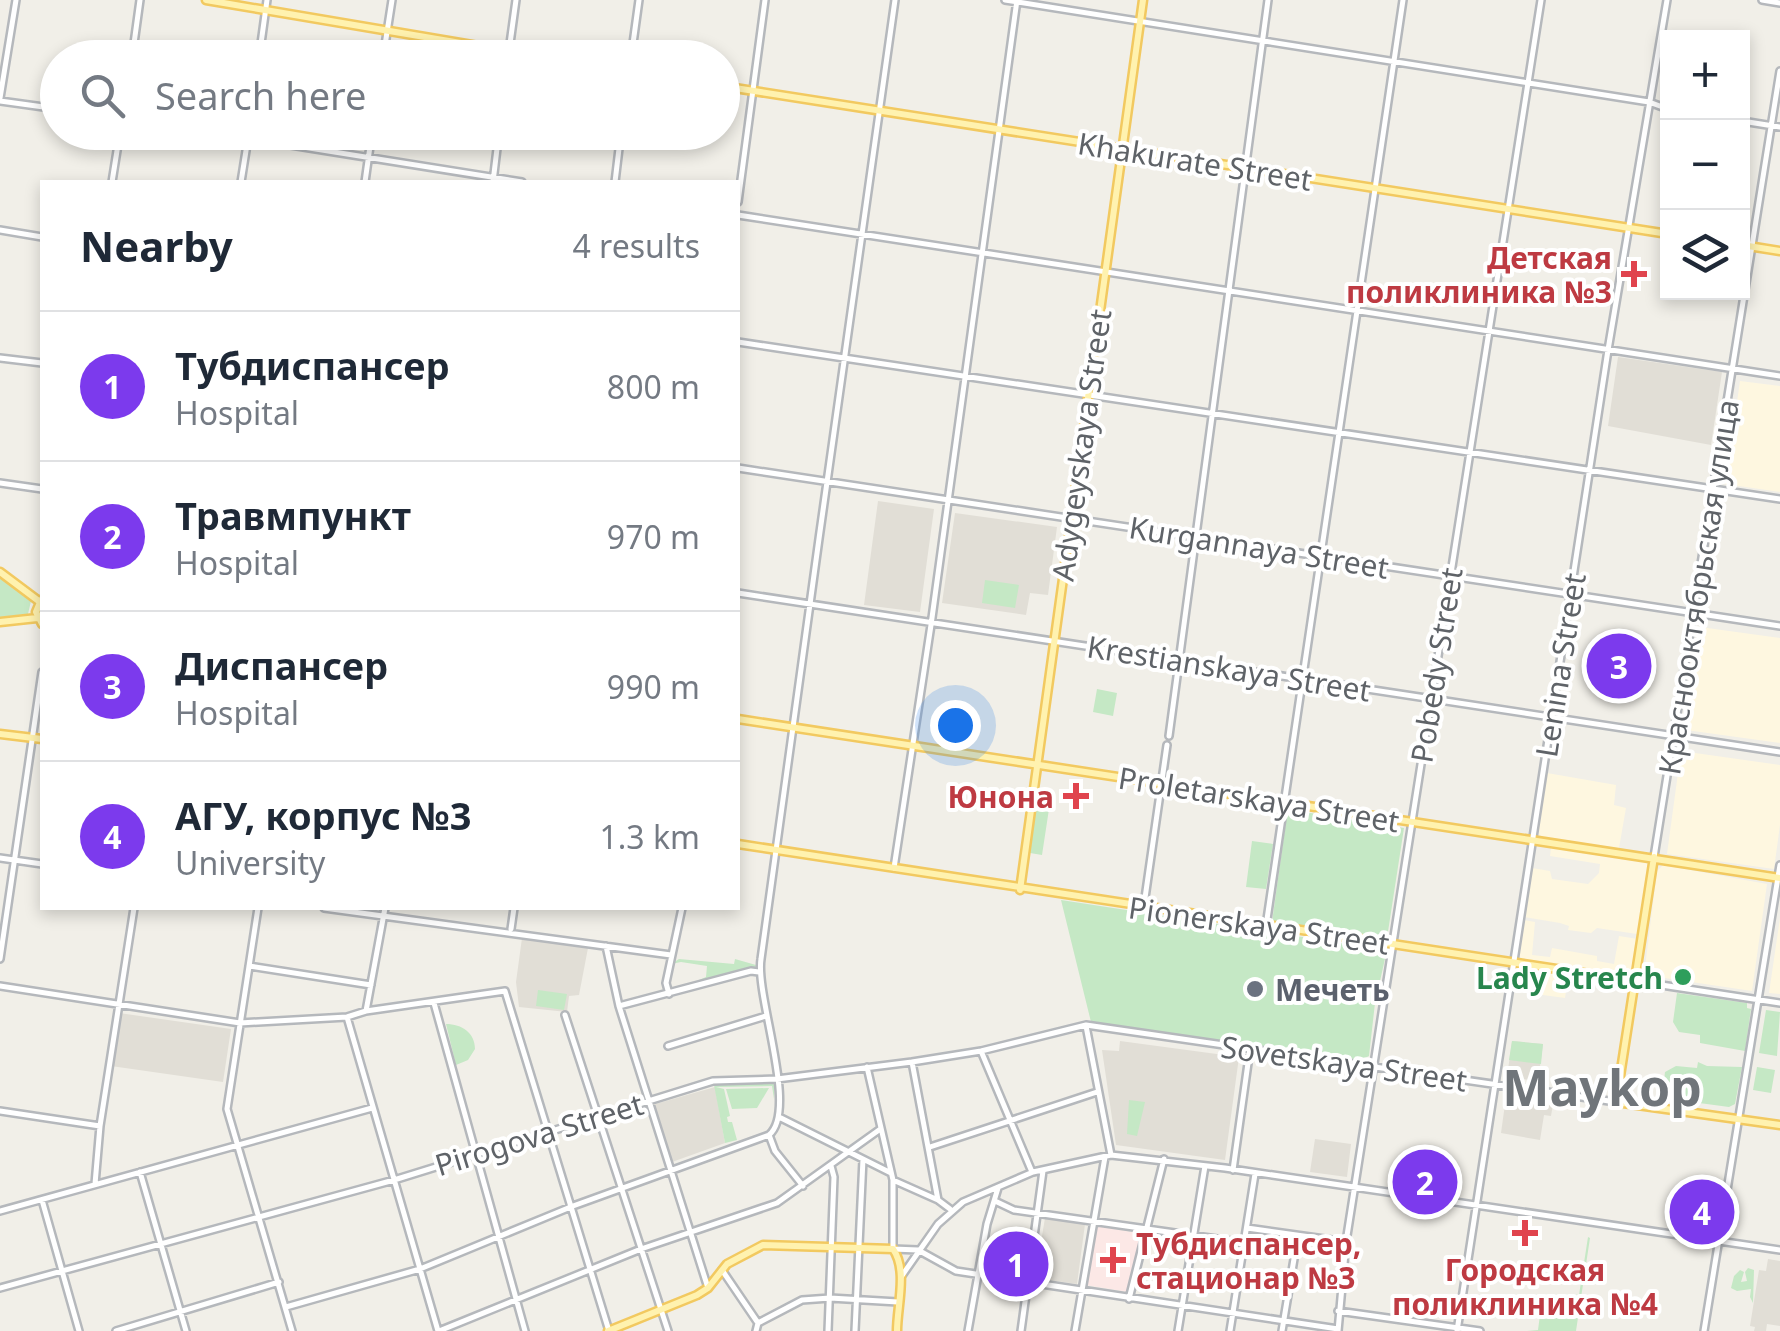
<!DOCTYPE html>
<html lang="en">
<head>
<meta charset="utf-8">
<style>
	:root { --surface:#fff; --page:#f6f6f7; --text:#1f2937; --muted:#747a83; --line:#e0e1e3; --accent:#7c3aed }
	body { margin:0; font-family:"Noto Sans",sans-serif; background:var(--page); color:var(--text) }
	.controls { position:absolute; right:30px; top:30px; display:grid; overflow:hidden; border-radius:0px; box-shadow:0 5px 15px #0003 }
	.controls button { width:90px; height:90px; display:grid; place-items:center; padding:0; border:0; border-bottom:2px solid var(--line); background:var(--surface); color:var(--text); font:50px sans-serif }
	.you { position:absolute; left:955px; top:725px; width:35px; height:35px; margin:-25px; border:8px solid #fff; border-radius:50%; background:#1a73e8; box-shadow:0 0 0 15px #1a73e833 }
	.badge { display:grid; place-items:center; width:65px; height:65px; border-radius:50%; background:var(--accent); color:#fff; font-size:32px; font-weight:700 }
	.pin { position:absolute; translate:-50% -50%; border:5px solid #fff; box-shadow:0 2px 10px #0006 }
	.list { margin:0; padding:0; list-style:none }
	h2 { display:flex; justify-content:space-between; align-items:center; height:130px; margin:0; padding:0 40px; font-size:42px }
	h2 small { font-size:32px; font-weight:400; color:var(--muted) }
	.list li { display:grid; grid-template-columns:65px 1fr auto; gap:30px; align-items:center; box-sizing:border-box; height:150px; padding:0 40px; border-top:2px solid var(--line) }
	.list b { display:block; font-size:38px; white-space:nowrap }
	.list p { margin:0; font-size:32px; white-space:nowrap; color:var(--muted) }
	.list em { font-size:32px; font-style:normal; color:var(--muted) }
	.icon { flex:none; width:55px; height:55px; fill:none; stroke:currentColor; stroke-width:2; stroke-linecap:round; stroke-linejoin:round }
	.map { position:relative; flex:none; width:1780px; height:1331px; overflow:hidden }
	.search { position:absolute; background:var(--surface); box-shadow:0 5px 15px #0003; left:40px; top:40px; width:700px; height:110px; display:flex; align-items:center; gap:25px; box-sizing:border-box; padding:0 35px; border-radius:55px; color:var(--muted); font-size:38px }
	.panel { position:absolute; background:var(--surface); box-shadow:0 5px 15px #0003; left:40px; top:180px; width:700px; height:730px; border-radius:0px }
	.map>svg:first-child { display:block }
</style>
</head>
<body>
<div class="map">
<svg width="1780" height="1331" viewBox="0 0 1780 1331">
	<rect width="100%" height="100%" fill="#f1efe8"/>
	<path fill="#fef7e0" d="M1740,381L1780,386V492L1725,484Z
		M1700,627L1780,638V743L1686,730Z
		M1681,751L1780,765V825L1774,869L1667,854Z
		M1547,773L1616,785L1614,805L1626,808L1619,848L1545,838L1538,834Z
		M1551,848L1644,860L1648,865L1637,934L1597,928L1591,933L1568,930L1569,926L1560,923L1524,917L1532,868L1550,871L1552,879L1588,884L1599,873L1600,864L1550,856Z
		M1663,865L1767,884L1752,991L1644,975L1657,871Z
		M1780,918V994L1769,993Z
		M1524,920L1535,922L1532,955L1550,957L1552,948L1597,956V961L1614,964L1619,936L1638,939L1633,969L1630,976L1522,959L1518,955Z
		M1520,969L1568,976L1565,998L1513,991L1516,971Z
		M1097,1016L1365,1061L1363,1070L1096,1027Z"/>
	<path fill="#e1ded6" d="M1618,357L1722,372L1711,445L1608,426Z
		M878,501L934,509L920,612L864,605Z
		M955,513L1057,527L1048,595L1030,593L1026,615L942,603Z
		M522,938L588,948L579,995L569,996L567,1012L519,1007L516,982Z
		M119,1013L231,1029L223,1082L111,1066Z
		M1120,1041L1239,1057L1225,1160L1116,1145L1102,1050L1119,1051Z
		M1512,1041L1543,1044L1538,1081L1507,1077Z
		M715,1087L725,1143L672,1162L652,1105Z
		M1506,1097L1553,1104L1551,1116L1544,1115L1540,1140L1501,1133Z
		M1315,1139L1351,1144L1347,1177L1310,1172Z
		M1045,1218L1085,1224L1077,1284L1035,1278Z
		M1768,1259L1780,1261V1326L1767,1324L1766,1331H1754L1755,1327L1750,1326L1759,1270L1766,1271Z"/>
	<path fill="#fce8e6" d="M1596,639L1648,647L1642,693L1589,685Z
		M1095,1225L1142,1234L1128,1292L1086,1285Z
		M1009,1249L1027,1252L1023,1279L1005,1276Z"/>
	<path fill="#c5e8c5" d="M0,577L31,601L28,614L0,618Z
		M985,580L1019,585L1015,608L982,603Z
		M1097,689L1117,693L1113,716L1093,712Z
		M1036,807L1049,809L1042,855L1030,853Z
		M1292,810L1404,828L1387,938L1272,922L1287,814Z
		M1252,841L1273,844L1266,889L1246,887Z
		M1061,900L1387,950L1375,1003L1369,1056L1361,1060L1091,1022Z
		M679,959L734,964L735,959L756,965L755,968L700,983L699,980L706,977L707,966L681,962L671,964Z
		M538,990L567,994L564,1010L536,1006Z
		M1677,993L1747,1003V1008L1751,1009L1745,1051L1700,1043V1035L1679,1032L1673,1022Z
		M1766,1010L1780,1012L1777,1056L1759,1053Z
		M446,1024C462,1024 475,1033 475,1049L468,1060L456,1065Z
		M1512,1041L1543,1044L1541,1064L1509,1060Z
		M1698,1062L1707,1066L1742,1067L1735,1104L1729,1107L1662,1098L1665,1072L1676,1066L1697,1068Z
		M1757,1067L1775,1070L1771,1093L1753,1090Z
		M771,1083L775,1085L774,1099L772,1086L716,1087L724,1089L730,1116L727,1117L728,1122H732L737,1140L725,1143L714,1085Z
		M769,1088L757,1108L732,1109L726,1089Z
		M1129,1100L1145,1102L1137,1136L1127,1134Z
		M1588,1237L1590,1238L1576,1331H1527L1538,1330L1542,1300L1565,1303L1567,1294L1579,1295Z
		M1748,1268L1754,1270L1753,1303L1750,1297L1751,1289L1737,1291L1731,1288L1734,1276L1740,1270L1744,1272L1741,1282L1747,1281L1745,1272Z"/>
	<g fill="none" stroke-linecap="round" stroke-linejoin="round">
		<g stroke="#b5b8bc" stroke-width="10">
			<path id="minor" d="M1005,0L1649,102L1668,109
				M1762,0L1780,3
				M132,58L140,0
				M259,58L267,0
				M383,58L392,0
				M508,58L516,0
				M631,58L639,0
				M0,98L16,0
				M0,101L58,109
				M1742,121L1780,127
				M209,132L522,182
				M112,182L120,132
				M241,182L249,132
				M365,182L372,132
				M493,182L499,132
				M615,182L621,132
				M738,202L765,0
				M738,215L1780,376
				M0,230L42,237
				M738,342L1780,499
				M0,358L42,363
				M738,468L1780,626
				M0,483L42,489
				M738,593L1780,752
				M1169,736L1268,0
				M1654,857L1780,71
				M0,858L42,864
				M894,868L931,625L1017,0
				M1144,905L1167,745
				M258,908L227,1109L292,1331
				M324,908L671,955
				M1266,926L1403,0
				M511,929L514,908
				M606,946L619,1006L708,1288
				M0,959L42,672
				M249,966L371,985
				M1635,981L1780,1003
				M0,986L240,1023L347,1017L366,1011L505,991L609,1331
				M669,994L666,983L682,908
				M434,1003L525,1331
				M619,1006L751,971L759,972
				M366,1011L385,908
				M565,1015L668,1331
				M347,1017L438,1331
				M1086,1026L1111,1155
				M668,1046L766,1016
				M981,1051L1032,1172
				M912,1062L938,1200L950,1209
				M867,1067L893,1180V1249L918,1250L956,1271L1338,1329
				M0,1111L100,1126
				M779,1117L891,1173
				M769,1135C799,1110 755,996 761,959C805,639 849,320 895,0
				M769,1135L775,1151L803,1186
				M930,1147L1097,1092
				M1233,1170L1250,1049
				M140,1172L186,1331
				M893,1180L938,1200
				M95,1184L100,1126L134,908
				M42,1200L79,1331
				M995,1201L1014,1210L1245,1243
				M0,1211L372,1108
				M1247,1228L1346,1242
				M722,1270L758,1323
				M901,1277L938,1224L963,1202L1033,1172L1111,1155L1225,1168L1780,1250
				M0,1288L394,1180L713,1081L777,1079L912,1062L981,1051L1086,1025L1616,1102
				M1129,1299L1164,1159
				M286,1307L420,1269L573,1206L769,1135
				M1338,1311L1480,1331
				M116,1331L279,1282
				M439,1331L641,1249L777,1203L879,1130
				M756,1331L758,1323L802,1300L830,1298L898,1302
				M828,1331L834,1177L831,1166
				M855,1331L863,1159
				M968,1331L987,1224L998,1188
				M1021,1331L1043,1171
				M1075,1331L1105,1157
				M1178,1331L1205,1166
				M1230,1331L1255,1174
				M1282,1331L1294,1259
				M1338,1331L1346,1242L1541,0
				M1457,1331L1608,350L1667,0
				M1704,1331L1780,865"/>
		</g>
		<g stroke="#f2c960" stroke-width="11">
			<path id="major" d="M206,0L549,58
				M722,86L1668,234
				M1742,245L1780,251
				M0,572L40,602
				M41,600L36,612L42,624
				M0,622L37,618
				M738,719L1780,878
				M0,734L42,739
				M738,844L1635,981
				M1654,857L1616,1102L1780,1125
				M1020,890L1143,0
				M608,1331L697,1295L708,1288L727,1264L763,1245L893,1249C908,1270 897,1306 897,1331"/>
		</g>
		<use href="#minor" stroke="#fff" stroke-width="5"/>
		<use href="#major" stroke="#fff2af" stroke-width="6"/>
	</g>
	<g fill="#e0444e" stroke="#fff" stroke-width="4">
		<path d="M1629 259h10v10h10v10h-10v10h-10v-10h-10v-10h10z"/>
		<path d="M1071 781h10v10h10v10h-10v10h-10v-10h-10v-10h10z"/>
		<path d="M1520 1218h10v10h10v10h-10v10h-10v-10h-10v-10h10z"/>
		<path d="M1108 1245h10v10h10v10h-10v10h-10v-10h-10v-10h10z"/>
	</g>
	<circle fill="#2e9e5b" stroke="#fff" stroke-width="4" cx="1683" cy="977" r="10"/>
	<circle fill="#6b7280" stroke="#fff" stroke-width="4" cx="1255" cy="989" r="10"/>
	<g text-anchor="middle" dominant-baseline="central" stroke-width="8" stroke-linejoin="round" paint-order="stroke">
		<g font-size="30" fill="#5f6368" stroke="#fff">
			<text transform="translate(1195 161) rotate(9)">Khakurate Street</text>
			<text transform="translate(1081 445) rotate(-82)">Adygeyskaya Street</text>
			<text transform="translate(1259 547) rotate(9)">Kurgannaya Street</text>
			<text transform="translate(1698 587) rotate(-81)">Краснооктябрьская улица</text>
			<text transform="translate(1436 665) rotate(-81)">Pobedy Street</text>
			<text transform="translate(1560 665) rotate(-81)">Lenina Street</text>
			<text transform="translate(1229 668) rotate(9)">Krestianskaya Street</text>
			<text transform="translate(1259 799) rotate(9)">Proletarskaya Street</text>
			<text transform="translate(1259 925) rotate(8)">Pionerskaya Street</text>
			<text transform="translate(1344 1063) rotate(8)">Sovetskaya Street</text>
			<text transform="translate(539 1134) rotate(-17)">Pirogova Street</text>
		</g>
		<g font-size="30" font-weight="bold" fill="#be3a42" stroke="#fff" text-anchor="end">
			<text x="1612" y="257">Детская<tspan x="1612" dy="34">поликлиника №3</tspan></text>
			<text x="1054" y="796">Юнона</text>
			<text x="1136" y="1243" text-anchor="start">Тубдиспансер,<tspan x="1136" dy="34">стационар №3</tspan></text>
			<text x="1525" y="1269" text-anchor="middle">Городская<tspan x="1525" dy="34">поликлиника №4</tspan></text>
		</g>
		<g font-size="30" font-weight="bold" fill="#27864d" stroke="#fff" text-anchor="end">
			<text x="1663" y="977">Lady Stretch</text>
		</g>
		<g font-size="30" font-weight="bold" fill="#5b616d" stroke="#fff" text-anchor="start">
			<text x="1275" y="989">Мечеть</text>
		</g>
		<g font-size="50" font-weight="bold" fill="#70757a" stroke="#fff">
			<text x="1602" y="1087">Maykop</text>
		</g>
	</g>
</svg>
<div class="controls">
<button>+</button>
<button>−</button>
<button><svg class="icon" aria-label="layers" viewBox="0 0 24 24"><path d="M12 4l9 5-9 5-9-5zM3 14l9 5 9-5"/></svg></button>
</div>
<div class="you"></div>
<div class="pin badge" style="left:1016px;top:1264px">1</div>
<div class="pin badge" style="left:1425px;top:1182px">2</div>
<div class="pin badge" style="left:1619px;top:666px">3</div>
<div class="pin badge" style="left:1702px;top:1212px">4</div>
<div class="search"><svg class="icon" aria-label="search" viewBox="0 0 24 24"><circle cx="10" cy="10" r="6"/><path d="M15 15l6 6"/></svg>Search here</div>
<section class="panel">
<h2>Nearby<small>4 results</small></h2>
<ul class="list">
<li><span class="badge">1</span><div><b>Тубдиспансер</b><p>Hospital</p></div><em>800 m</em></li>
<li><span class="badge">2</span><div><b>Травмпункт</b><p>Hospital</p></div><em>970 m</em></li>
<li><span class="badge">3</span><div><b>Диспансер</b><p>Hospital</p></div><em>990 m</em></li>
<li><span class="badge">4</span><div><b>АГУ, корпус №3</b><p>University</p></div><em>1.3 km</em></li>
</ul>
</section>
</div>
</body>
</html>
